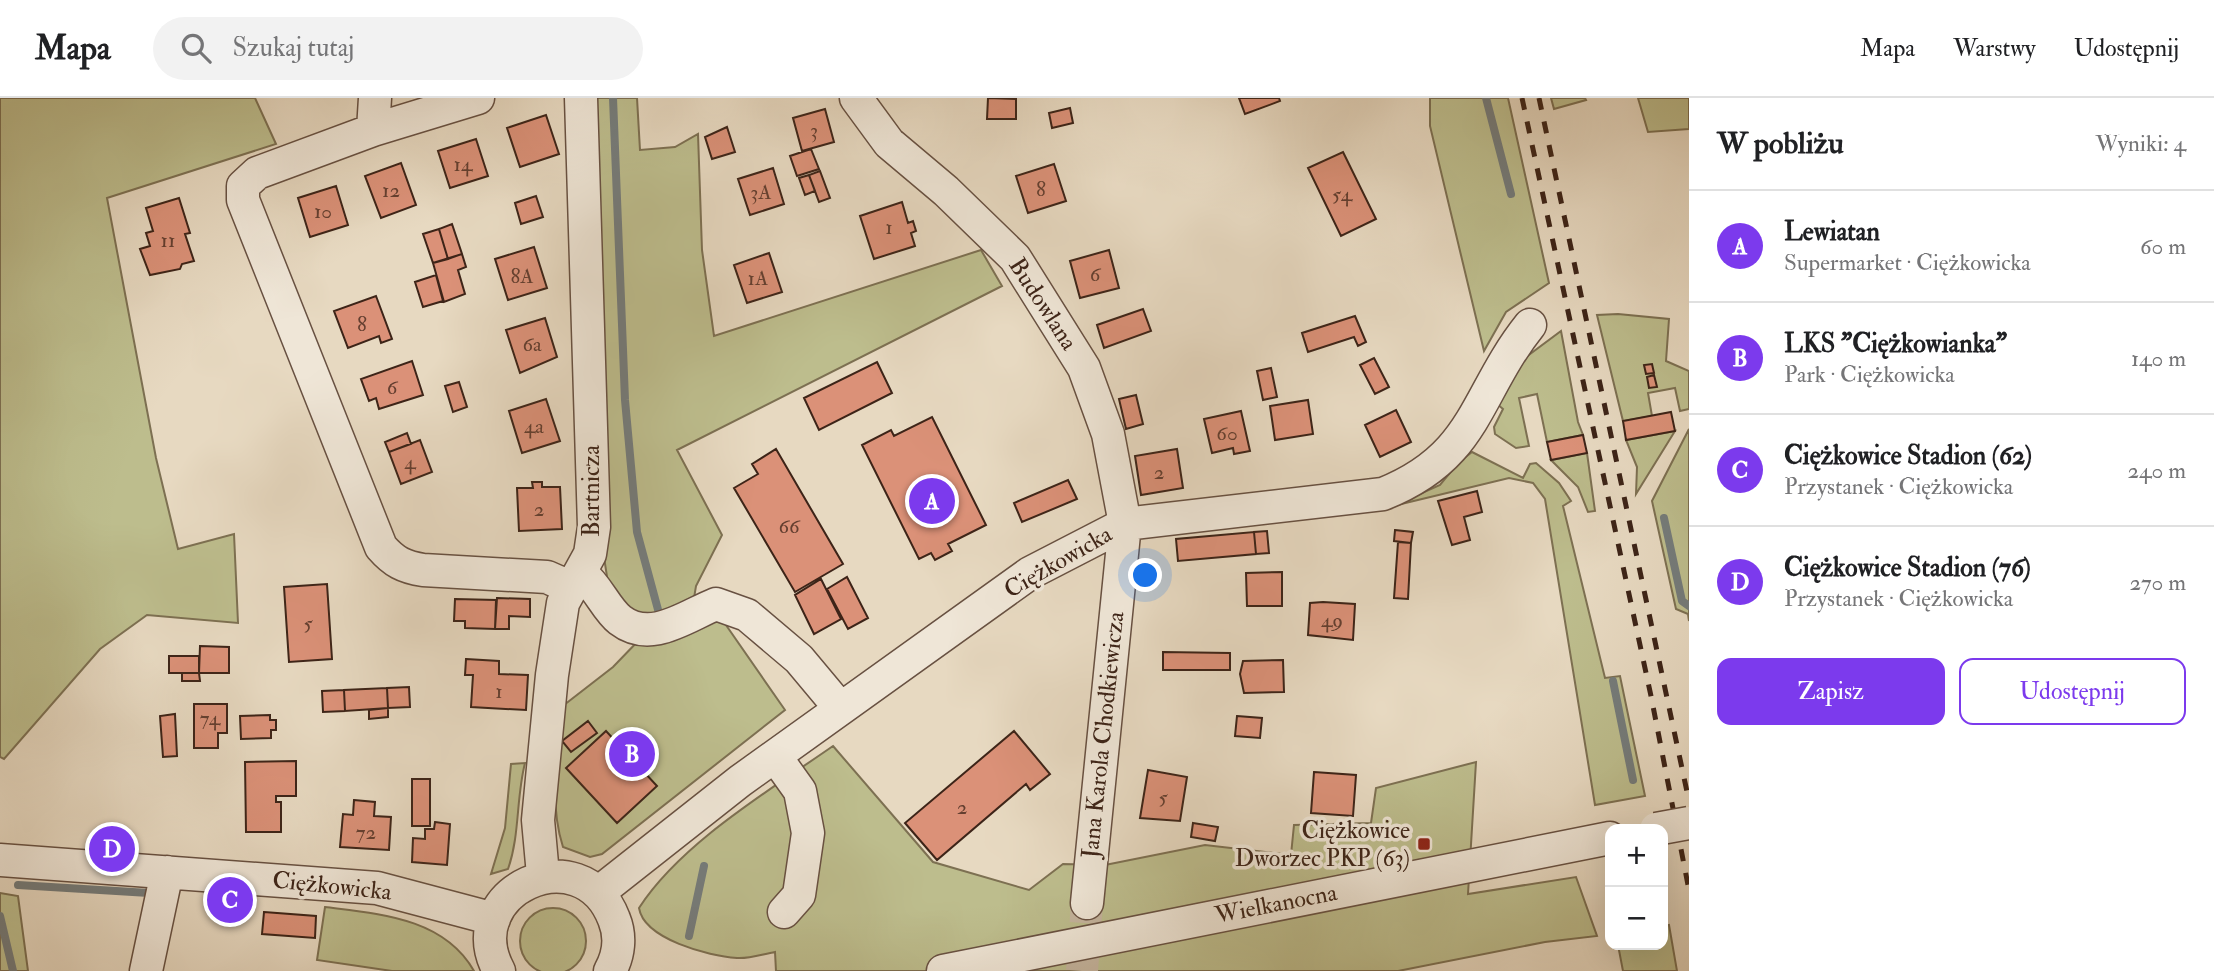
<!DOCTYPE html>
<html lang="pl">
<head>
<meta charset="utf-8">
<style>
	:root { --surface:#fff; --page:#f2f2f2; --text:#202124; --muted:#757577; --line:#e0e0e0; --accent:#7c3aed }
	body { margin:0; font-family:"IM FELL Double Pica",serif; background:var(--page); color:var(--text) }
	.controls { position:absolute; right:21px; bottom:21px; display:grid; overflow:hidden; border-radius:14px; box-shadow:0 7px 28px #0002 }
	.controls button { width:63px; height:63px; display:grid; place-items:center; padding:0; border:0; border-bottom:2px solid var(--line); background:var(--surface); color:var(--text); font:35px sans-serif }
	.you { position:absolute; left:1146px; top:478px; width:24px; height:24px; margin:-18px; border:5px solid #fff; border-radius:50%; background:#1a73e8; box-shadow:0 0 0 10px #1a73e833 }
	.badge { display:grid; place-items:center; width:46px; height:46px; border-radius:50%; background:var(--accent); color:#fff; font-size:23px; font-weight:700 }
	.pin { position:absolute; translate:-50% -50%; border:4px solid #fff; box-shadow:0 2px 7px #0006 }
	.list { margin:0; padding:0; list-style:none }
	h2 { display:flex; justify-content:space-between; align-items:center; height:91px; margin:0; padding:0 28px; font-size:30px }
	h2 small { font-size:23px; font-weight:400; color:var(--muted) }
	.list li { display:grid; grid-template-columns:46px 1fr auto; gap:21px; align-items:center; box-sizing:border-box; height:112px; padding:0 28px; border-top:2px solid var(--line) }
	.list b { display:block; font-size:26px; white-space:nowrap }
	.list p { margin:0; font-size:23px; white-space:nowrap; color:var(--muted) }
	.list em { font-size:23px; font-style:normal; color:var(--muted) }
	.actions { display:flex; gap:14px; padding:21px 28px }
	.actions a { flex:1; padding:16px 0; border:2px solid var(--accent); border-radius:14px; text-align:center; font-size:24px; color:var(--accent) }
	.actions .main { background:var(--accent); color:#fff }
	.icon { flex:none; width:38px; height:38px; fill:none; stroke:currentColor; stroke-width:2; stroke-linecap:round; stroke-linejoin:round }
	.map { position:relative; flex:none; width:1689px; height:873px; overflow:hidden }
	header { display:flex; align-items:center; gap:42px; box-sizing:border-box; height:98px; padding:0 35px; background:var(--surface); border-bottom:2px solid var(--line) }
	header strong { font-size:33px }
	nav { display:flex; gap:38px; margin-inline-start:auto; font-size:24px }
	.search { width:490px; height:63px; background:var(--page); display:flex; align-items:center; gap:18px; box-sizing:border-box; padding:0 24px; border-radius:38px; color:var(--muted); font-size:26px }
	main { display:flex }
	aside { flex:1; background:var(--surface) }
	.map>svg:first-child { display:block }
</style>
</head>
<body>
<header>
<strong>Mapa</strong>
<div class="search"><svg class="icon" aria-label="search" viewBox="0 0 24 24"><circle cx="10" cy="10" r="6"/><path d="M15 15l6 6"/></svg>Szukaj tutaj</div>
<nav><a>Mapa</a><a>Warstwy</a><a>Udostępnij</a></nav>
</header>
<main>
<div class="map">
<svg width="1689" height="873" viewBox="0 0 1689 873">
	<rect width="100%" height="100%" fill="#e7d9c1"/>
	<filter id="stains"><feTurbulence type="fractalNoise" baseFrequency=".00286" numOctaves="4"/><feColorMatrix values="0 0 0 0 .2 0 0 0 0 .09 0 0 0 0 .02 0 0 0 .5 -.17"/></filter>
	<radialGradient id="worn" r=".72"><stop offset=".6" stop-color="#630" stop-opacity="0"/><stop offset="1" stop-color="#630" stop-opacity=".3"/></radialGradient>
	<path fill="#bdbd8d" stroke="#7d7052" stroke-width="2" d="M0,0H255L276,46L107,100L156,360L178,451L234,436L238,525L147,517L100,551L4,661L0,659Z
		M596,0H637L640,52L675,49L698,36L702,152L714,238L981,152L1002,188L677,352L722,437L696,488L693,506L675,520L630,519L608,485L603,453Z
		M1430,0H1508L1549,185L1506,214L1484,253L1430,28Z
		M1551,0H1585L1586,2L1554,11Z
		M1638,0H1689V31L1648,34Z
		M1618,216L1669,221L1666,263L1689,273V311L1680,313L1675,290L1648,295L1652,318L1623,323L1597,217Z
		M1561,233L1578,324L1583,337L1547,344L1537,296L1519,300L1529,348L1516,350L1495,336L1494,329L1503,311L1497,306L1522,262Z
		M1689,331V523L1688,516L1676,511L1652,403Z
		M1675,333L1636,396L1637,369L1626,342Z
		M1472,354L1523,380L1530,366L1536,365L1559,385L1571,403L1563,408L1605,580L1620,578L1645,698L1595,707L1545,401L1533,385L1509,380L1393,408L1440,387L1458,365Z
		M1587,355L1595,413L1588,414L1578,389L1551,362Z
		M719,517L785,612L602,756L590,759L563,749C549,706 556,652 564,607L613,569L642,539Z
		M833,648L933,764L1029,792L1063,766L1105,767L1205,747L1291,757L1294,727L1371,725L1376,690L1476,664L1468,796L1576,779L1597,838L1545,844L1398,873H776L775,854C763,856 749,861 737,860C708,858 644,841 639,810C681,745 770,692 833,648Z
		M525,665C516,700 520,737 508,771L491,776L505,730L511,666Z
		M0,795L18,798L28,873H0Z
		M325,809C380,816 444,820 474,873H392L317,862Z
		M520 843a33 33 0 1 1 66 0a33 33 0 1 1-66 0Z
		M1669,827L1677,873H1623L1618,847H1663V828Z"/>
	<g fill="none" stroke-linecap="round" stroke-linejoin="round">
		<path stroke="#757c7b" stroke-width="8" d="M613,0L625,302L637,434L660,519
			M1486,0L1511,96
			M1664,420L1682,503L1689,508
			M1613,583L1633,682
			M18,787L149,795
			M0,818L13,873
			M689,838L704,768"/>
	</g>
	<path fill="#db9178" stroke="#3d2418" stroke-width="2" d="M988,0L1016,1V21H987Z
		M1239,0H1279L1280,3L1245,16Z
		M1070,10L1073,25L1052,30L1049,15Z
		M825,11L834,44L802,53L793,20Z
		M546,17L559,56L520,69L507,30Z
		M727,29L735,54L712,61L705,39Z
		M476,41L488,78L450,90L438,53Z
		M811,51L819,71L797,78L790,58Z
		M1343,54L1376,121L1341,138L1308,70Z
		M401,65L416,107L381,120L365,78Z
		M1054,66L1066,103L1028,115L1016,78Z
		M773,70L784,106L750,117L738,81Z
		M820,73L830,100L819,104L809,77Z
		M809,77L815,93L805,97L799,80Z
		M336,88L348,127L310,139L298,100Z
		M536,98L543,119L521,126L515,105Z
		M179,100L190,135L185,136L194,163L182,166L180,171L150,177L140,151L150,148L146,135L153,133L146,110Z
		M902,104L908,125L913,123L916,133L911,135L915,148L874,161L860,118Z
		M452,126L462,156L448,161L439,131Z
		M439,131L448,161L433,165L423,136Z
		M534,149L547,190L508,202L495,161Z
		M1109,152L1119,190L1080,200L1070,163Z
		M769,155L782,194L747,205L734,167Z
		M462,156L466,169L458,172L465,196L444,204L433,165Z
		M436,177L443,203L423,209L415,184Z
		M376,198L392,241L381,245L379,238L348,250L334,213Z
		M1143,211L1151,233L1104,250L1097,227Z
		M1355,218L1366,244L1358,248L1354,239L1308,254L1302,235Z
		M545,220L557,259L520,275L506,232Z
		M1374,260L1389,289L1375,296L1360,267Z
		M412,263L423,297L379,311L376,300L369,303L361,281Z
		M877,264L892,295L819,332L804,300Z
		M1652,266L1654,275L1646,276L1644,267Z
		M1271,270L1277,299L1263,302L1257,273Z
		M1654,277L1657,289L1649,290L1647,279Z
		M459,284L467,309L453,314L445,288Z
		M1136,297L1143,326L1126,331L1119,301Z
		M546,301L560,343L522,355L509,313Z
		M1308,302L1313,336L1275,342L1270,308Z
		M1396,312L1411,344L1380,359L1365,327Z
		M1241,313L1250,353L1234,356L1233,350L1212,355L1204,321Z
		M1671,314L1675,333L1626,342L1623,323Z
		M932,319L986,427L948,446L952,453L935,462L931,455L919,461L862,347L891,332L894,338Z
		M407,335L411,346L389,354L385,344Z
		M1583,337L1587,355L1551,362L1547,344Z
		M420,342L432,374L401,386L389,354Z
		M776,351L843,466L795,494L734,390L758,376L752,366Z
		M1177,351L1183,390L1141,397L1135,358Z
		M1068,382L1077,401L1022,424L1014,405Z
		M532,384H542V389H560L562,431L519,433L517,390H533Z
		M1477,393L1482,414L1464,419L1470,442L1452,447L1438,403Z
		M1395,432L1413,434L1411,445L1394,443Z
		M1267,433L1269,455L1256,456L1254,434Z
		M1254,434L1256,456L1178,463L1176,441Z
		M1398,444L1411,445L1408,501L1394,500Z
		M1282,474V508H1247L1246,475Z
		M847,479L868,520L848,531L827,491Z
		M821,481L841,521L814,536L795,497Z
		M327,486L332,561L289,564L284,489Z
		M497,500L530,501V519L509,518V531H495Z
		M455,501L496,502L495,531L465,530V523H454Z
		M1323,504L1355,506L1353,542L1308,537L1310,505Z
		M200,548L229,549V575H199Z
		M1163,554L1230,555V572H1163Z
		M169,558H199V575H169Z
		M466,561L499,563V576L528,577L526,612L471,609L473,577H465Z
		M1283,562L1284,594L1244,595L1240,576L1243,563Z
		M182,575H199L200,583H182Z
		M409,589L410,609L388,610L387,590Z
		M387,590L388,610L345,613L344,592Z
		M344,592L345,613L323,614L322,593Z
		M194,606H227V635H218V650H194Z
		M388,610V619L369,621V612Z
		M175,616L177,658L163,659L160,618Z
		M270,617V622H276V632H271V640L241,641L240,618Z
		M1237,618L1262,620L1260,640L1235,638Z
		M588,623L597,635L571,654L562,643Z
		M606,633L657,688L617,725L566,670Z
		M1014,633L1050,676L1030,692L1026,686L937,762L905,725Z
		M296,663V698H276V704H281V734H246L245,664Z
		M1148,672L1187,679L1180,723L1140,720Z
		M1314,674L1356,677L1353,718L1311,715Z
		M412,681H430V728H412Z
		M354,702L375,704L374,718L391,719L389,752L340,749L343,716L353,717Z
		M435,724L450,726L447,767L412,764L413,740L425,741V731H434Z
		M1193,725L1218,729L1215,743L1191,739Z
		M264,814L316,818L315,840L262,836Z"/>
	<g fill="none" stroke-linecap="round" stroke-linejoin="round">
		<path stroke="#c5b59f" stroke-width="32" stroke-dasharray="32 16" stroke-linecap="butt" d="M1082,873L1087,805"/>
		<g stroke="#685142" stroke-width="35">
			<path id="minor" d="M478,0L373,32L257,75L243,88V102L381,449C394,464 404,469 423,472L547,479L572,490
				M856,0L889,45L946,93L1015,160L1084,270L1108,336L1125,426L1087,805
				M373,32L375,0
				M582,476C598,489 606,511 620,522C651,546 686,518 716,506L747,517L799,561L840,610
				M775,658L800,693L808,735L799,797L784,814
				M0,762L377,790L494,821
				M543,777L538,722L552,577L563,505L590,456L594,429L581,0
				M598,795L740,683L1030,475L1125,426L1383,396C1478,358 1474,297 1530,227
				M146,873L167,774
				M499,873C456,794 581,735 614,821C621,838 619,857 610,873
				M943,873L1610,740"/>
		</g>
		<use href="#minor" stroke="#efe6d7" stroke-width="32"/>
		<path stroke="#3d2418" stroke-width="5" stroke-dasharray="12 12" stroke-linecap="butt" d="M1522,0L1651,598L1689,792
			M1539,0L1689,703"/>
		<g stroke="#685142" stroke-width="35" stroke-linecap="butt">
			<path id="minor-bridge" d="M1656,731L1689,725"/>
		</g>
		<use href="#minor-bridge" stroke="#efe6d7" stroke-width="32"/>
	</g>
	<rect fill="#8f2418" stroke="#efe6d7" stroke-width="2.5" x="1417" y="739" width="14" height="14" rx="3.5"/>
	<g text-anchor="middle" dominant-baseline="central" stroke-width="7" stroke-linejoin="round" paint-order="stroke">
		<g font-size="21" fill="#643f30">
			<text x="814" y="32">3</text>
			<text x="463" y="66">14</text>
			<text x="1041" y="91">8</text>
			<text x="391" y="92">12</text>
			<text x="761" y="94">3A</text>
			<text x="1342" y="96">54</text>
			<text x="323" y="113">10</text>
			<text x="889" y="129">1</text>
			<text x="168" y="142">11</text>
			<text x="1095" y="176">6</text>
			<text x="522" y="178">8A</text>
			<text x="758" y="180">1A</text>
			<text x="362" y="226">8</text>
			<text x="532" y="246">6a</text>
			<text x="392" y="289">6</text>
			<text x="534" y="328">4a</text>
			<text x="1227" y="335">60</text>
			<text x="410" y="364">4</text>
			<text x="1159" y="374">2</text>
			<text x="539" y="411">2</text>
			<text x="789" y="428">66</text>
			<text x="1332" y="522">49</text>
			<text x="308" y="525">5</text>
			<text x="499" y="593">1</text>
			<text x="210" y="620">74</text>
			<text x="1163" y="699">5</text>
			<text x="962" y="709">2</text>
			<text x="366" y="734">72</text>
		</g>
		<g font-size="24" fill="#3d2418" stroke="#efe6d7">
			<text transform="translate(1043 206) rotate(57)">Budowlana</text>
			<text transform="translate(591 393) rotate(-90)">Bartnicza</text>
			<text transform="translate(1058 464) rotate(-30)">Ciężkowicka</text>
			<text transform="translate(1103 637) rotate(-84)">Jana Karola Chodkiewicza</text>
			<text transform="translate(332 788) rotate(6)">Ciężkowicka</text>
			<text transform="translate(1276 806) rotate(-11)">Wielkanocna</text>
		</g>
		<g font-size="24" fill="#3d2418" stroke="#efe6d7" text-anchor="end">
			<text x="1410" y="732">Ciężkowice<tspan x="1410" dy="28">Dworzec PKP (63)</tspan></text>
		</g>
	</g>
	<rect width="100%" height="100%" filter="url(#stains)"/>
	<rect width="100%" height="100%" fill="url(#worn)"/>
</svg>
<div class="controls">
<button>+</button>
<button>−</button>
</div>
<div class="you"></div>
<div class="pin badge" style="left:932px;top:403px">A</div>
<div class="pin badge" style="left:632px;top:656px">B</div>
<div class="pin badge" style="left:230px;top:802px">C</div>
<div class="pin badge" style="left:112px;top:751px">D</div>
</div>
<aside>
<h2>W pobliżu<small>Wyniki: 4</small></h2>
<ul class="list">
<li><span class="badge">A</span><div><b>Lewiatan</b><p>Supermarket · Ciężkowicka</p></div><em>60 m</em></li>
<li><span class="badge">B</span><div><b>LKS &quot;Ciężkowianka&quot;</b><p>Park · Ciężkowicka</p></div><em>140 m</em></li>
<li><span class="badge">C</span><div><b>Ciężkowice Stadion (62)</b><p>Przystanek · Ciężkowicka</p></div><em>240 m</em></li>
<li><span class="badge">D</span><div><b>Ciężkowice Stadion (76)</b><p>Przystanek · Ciężkowicka</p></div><em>270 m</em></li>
</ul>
<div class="actions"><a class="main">Zapisz</a><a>Udostępnij</a></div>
</aside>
</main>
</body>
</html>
